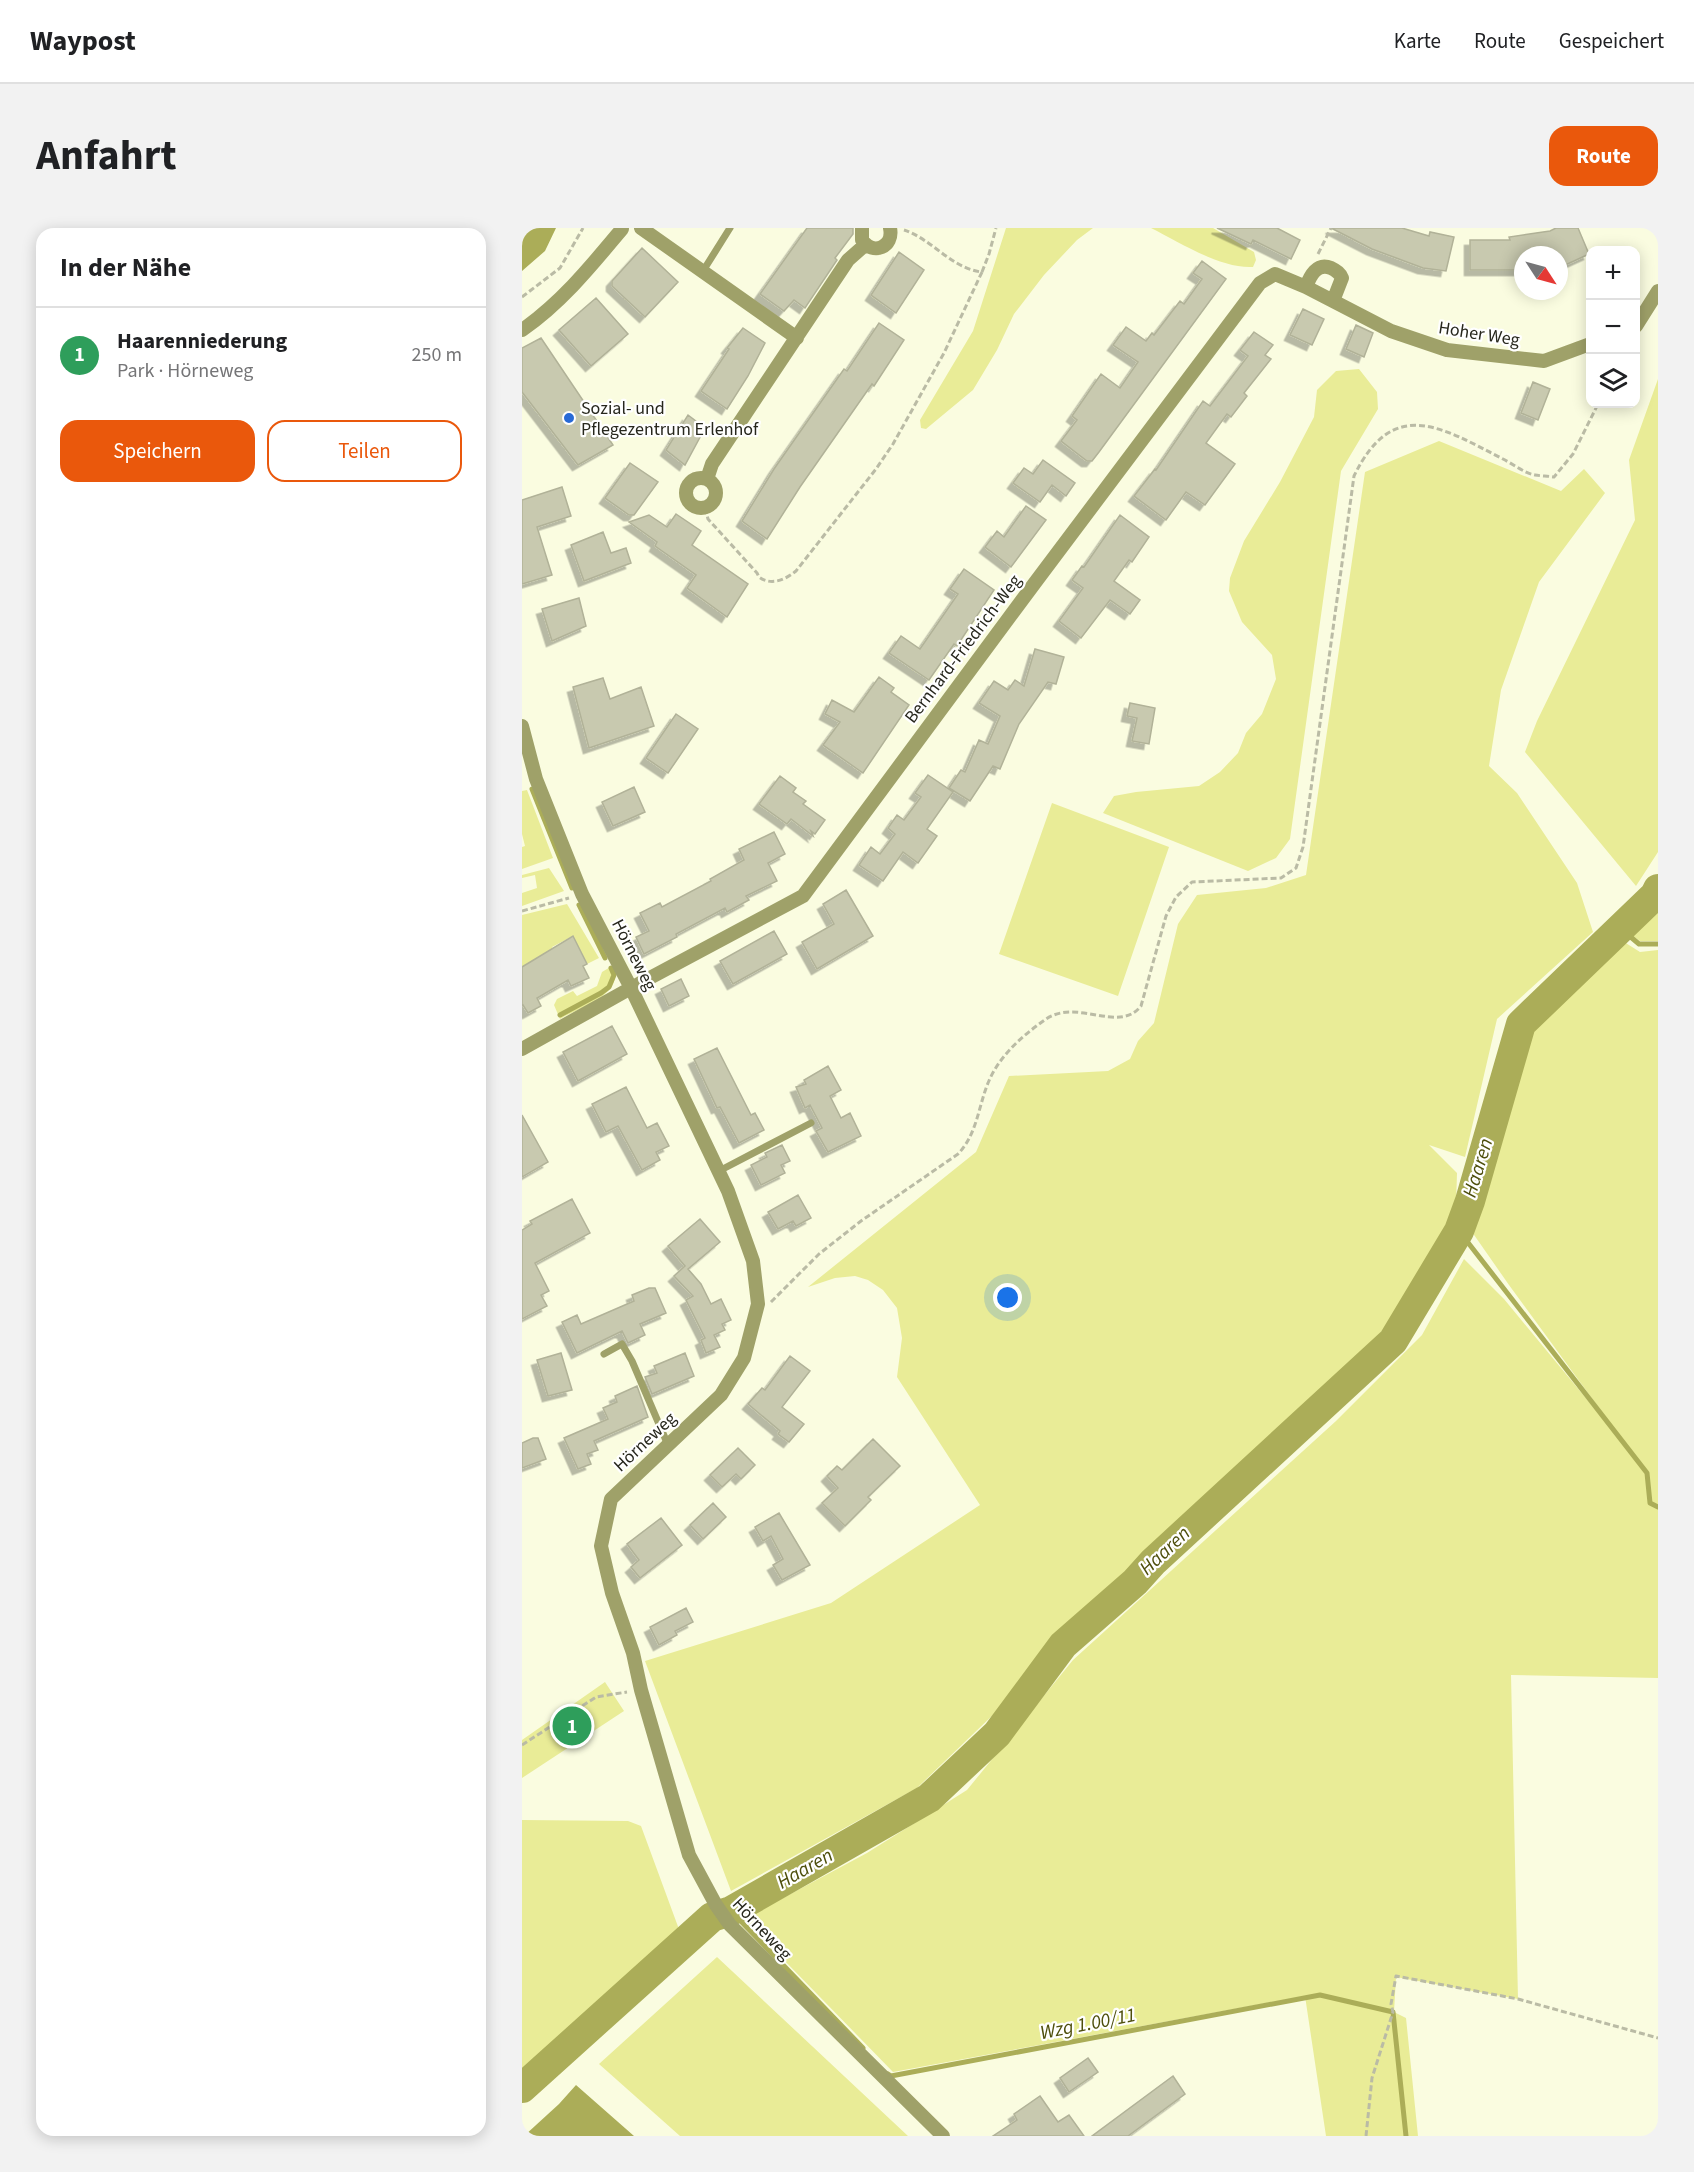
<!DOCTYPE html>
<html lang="de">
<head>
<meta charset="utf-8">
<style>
	:root { --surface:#fff; --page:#f2f2f2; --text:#202124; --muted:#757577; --line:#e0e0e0; --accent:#ea580c }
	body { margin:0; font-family:"Source Sans 3",sans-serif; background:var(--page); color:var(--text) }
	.controls { position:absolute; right:18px; top:18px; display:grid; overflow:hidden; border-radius:12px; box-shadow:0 3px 15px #0003 }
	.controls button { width:54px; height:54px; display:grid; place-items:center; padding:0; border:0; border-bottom:2px solid var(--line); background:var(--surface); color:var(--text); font:30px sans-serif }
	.compass { position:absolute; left:992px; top:18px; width:54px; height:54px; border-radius:50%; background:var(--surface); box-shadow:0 3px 15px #0003; rotate:126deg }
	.you { position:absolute; left:486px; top:1070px; width:21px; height:21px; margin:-15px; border:4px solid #fff; border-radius:50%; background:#1a73e8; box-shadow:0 0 0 9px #1a73e833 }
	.badge { display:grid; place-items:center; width:39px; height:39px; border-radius:50%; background:var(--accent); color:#fff; font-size:20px; font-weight:700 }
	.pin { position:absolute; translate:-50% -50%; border:3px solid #fff; box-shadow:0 2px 6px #0006 }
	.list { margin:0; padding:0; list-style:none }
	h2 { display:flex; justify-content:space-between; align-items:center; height:78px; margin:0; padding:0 24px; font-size:26px }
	h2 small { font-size:20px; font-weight:400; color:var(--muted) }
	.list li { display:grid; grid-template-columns:39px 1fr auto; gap:18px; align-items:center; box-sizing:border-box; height:96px; padding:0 24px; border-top:2px solid var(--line) }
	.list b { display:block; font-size:22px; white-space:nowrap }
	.list p { margin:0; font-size:20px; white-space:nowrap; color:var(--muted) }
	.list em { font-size:20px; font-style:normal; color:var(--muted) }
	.actions { display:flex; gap:12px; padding:18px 24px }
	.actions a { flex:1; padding:14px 0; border:2px solid var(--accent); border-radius:18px; text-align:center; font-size:21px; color:var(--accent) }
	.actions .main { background:var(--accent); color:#fff }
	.icon { flex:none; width:33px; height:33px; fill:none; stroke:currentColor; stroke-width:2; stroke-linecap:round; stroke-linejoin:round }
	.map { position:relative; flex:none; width:1136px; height:1908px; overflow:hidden; border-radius:18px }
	header { display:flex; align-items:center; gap:36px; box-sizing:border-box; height:84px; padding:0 30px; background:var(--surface); border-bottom:2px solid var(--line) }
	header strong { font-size:28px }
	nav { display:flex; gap:33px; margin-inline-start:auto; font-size:21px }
	.intro { display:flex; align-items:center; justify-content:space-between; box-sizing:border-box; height:144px; padding:0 36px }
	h1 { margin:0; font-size:42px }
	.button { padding:15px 27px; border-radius:18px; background:var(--accent); color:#fff; font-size:21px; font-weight:700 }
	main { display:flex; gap:36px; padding:0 36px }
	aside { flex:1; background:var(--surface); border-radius:18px; box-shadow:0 3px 15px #0003 }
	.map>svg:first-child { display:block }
</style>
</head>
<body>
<header>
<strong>Waypost</strong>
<nav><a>Karte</a><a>Route</a><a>Gespeichert</a></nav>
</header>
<div class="intro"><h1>Anfahrt</h1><a class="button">Route</a></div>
<main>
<aside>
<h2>In der Nähe<small></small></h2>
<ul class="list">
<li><span class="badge" style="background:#2e9e5b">1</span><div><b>Haarenniederung</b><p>Park · Hörneweg</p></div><em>250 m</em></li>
</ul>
<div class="actions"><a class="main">Speichern</a><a>Teilen</a></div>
</aside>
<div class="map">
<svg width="1136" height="1908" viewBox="0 0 1136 1908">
	<defs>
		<filter id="shadow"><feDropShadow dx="-5.5" dy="5.5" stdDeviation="0" flood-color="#0004"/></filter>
	</defs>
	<rect width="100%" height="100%" fill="#fafce0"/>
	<path fill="#e9ec97" d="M484,0H571L555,12L522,47L492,86L475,122L451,162L404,201L399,200L398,192L451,103Z
		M629,0H691L732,24L734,32L731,39C699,41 657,14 629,0Z
		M837,141L855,164L856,181L819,243L768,611L754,630L726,643L581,585L592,568L614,564L677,558L698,544L716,525L724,505L740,486L754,451L750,427L720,394L707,363L708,350L722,313L758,254L792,189L795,162L814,143Z
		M1136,151V624L1114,658L1003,524L1015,493L1113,292L1107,232Z
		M917,213L1039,263L1062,241L1083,265L1017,354L979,462L967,538L995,565L1055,655L1071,704L975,791L943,929L907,917L935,945L934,978L920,1012L890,1065L852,1113L782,1185L537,1404L474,1484L395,1560L209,1663L123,1433L309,1375L458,1277L375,1149L380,1110L375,1080L361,1062L346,1052L333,1048L313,1050L286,1059L454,924L487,848L586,843L608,831L616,813L632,795L656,696L675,667L744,660L784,647L843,244Z
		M5,562L31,630L0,641V619L3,618L0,606V563Z
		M530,575L647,619L596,768L477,726Z
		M27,640L42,663L0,678V665L15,660L13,647L0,650V647Z
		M45,676L77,730L65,736L51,708L30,719L46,752L37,757L0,739V687Z
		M1136,679V713H1118L1111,708Z
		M1099,712L1118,724L1136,722V1450L989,1447L996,1771L874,1749L872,1784L884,1790L896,1908H804L783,1768L371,1844L222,1691L345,1625L445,1562L551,1432L814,1193L900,1107L942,1031L982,1071L1115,1232L987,1057L950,1004L986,890L1006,801Z
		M90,738C105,766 57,780 38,791L32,777L35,771L51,763L55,768L75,758L80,744Z
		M83,1454L102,1483L0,1550V1512Z
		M0,1592L106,1593L119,1598L158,1704L0,1840Z
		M195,1729L386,1908H158L77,1836Z"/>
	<path fill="#abad58" d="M0,0H34L23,23L0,43Z
		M54,1857L112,1908H2L37,1876Z"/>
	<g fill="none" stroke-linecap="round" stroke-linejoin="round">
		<path stroke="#abad58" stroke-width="5" d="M10,561L50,660
			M57,677L83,730
			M1098,700L1117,716H1136
			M38,787L79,765L87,759L92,747L89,740
			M937,1003L1125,1245L1128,1275L1136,1279
			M209,1683L341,1820
			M366,1846L369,1848L798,1767L871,1784L884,1908"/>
		<path stroke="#abad58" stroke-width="30" d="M0,1860L190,1689L209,1683L407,1570L475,1506L541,1417L613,1354L631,1334L871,1113L937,1003L948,973L999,796L1133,667L1136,661"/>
	</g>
	<path fill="#c8c9af" stroke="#b1b298" stroke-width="1.5" filter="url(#shadow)" d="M285,0H331V6L313,30L315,32L283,80L272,72L262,83L238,66Z
		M695,0H755L778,12L769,31L731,12L729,16Z
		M809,0H880L907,8L908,4L932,9L924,43L901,40L850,21Z
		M1034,0H1056L1067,26L1039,39L1037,27H1001V42H948V12H988L987,9L1028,3Z
		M120,20L156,54L123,89L90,58V53Z
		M377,24L402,42L374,85L349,67Z
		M680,33L704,51L577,224L570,233H565L539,213L555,192L550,188L579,146L598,160L616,134L591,117L604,99L624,113L630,105L632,107L658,73L662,76L680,51L671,45Z
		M74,70L106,106L69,138L37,102Z
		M781,81L802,91L790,117L768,107Z
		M357,95L382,112L352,158L350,156L278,259L245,311L220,293L252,241L322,141L325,143Z
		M834,97L851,105L842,129L824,121Z
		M221,100L243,115L226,148L205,181L179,163L207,121L205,120Z
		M732,104L751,117L743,127L749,131L722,165L725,168L709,189L705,186L684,215L713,236L683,277L664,264L644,292L612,268L633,241L634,242L681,173L688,178L726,128L718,122Z
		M19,110L91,217L56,237L0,164V120Z
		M1011,154L1028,161L1016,192L999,185Z
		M166,187L183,200L163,237L144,222Z
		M521,232L553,255L544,268L530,257L518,274L491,255L502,240L511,246Z
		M108,235L136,254L112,287H107L83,270Z
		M40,259L49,288L15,299L30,347L0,356V272Z
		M504,278L524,292L489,339L463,319L475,303L482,309Z
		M154,286L179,303L170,317L226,356L205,389L165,360L174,347L133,318L135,314L107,294L127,287L145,299Z
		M598,287L627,309L610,334L607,332L592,353L618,372L608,386L588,372L559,410L537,393L561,360L550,352L560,338L562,339Z
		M81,304L89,325L104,320L109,335L62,353L49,317Z
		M442,341L472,362L435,418L432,416L407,452L367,425L379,408L398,421L436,366L428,361Z
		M57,370L64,398L30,413L20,381Z
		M513,421L542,429L534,456L526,454L497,496L478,541L471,538L448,573L427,560L439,542L443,544L457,512L466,516L478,488L457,475L472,453L486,462L493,452L502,458Z
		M357,449L372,460L369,464L387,477L341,545L301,517L318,494L303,486L310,472L332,484Z
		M81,450L88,471L119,459L132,498L67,520L51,459Z
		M608,475L633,480L627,516L610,513L615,490L605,488Z
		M154,486L176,501L146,545L124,530Z
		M406,547L431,564L405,601L415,608L396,635L381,624L361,653L337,637L349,619L358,626L373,606L366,600L375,587L382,592L399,569L393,565Z
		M258,548L274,560L271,564L284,573L281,576L303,592L293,606L289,603L291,608L269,591L265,596L237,576Z
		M112,559L123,584L91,598L80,574Z
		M252,604L263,626L246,635L255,653L224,668L227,672L205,684L203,680L154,706L155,709L122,726L114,709L127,703L118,685L138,675L140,679L189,653L188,651L222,632L217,621Z
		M324,662L351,708L295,741L280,714L312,696L301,676Z
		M252,703L265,726L211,756L198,733Z
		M51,708L65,736L61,738L67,750L49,758L46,752L15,770L19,778L6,785L1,777L0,778V739Z
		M159,751L167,768L147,778L139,761Z
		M90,798L105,826L56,853L41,824Z
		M195,820L229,887L233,885L242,902L217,915L198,879L195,880L172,831Z
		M306,838L319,862L308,868L319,890L328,885L339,908L306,924L294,903L300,900L288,877L283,880L274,859L284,856L282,852Z
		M104,859L125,900L135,895L147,918L134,924L138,932L120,942L96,898L84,904L70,876Z
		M0,887L26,934L0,949Z
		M260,917L268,933L259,937L263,945L239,957L229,937L245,929L243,925Z
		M276,967L289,990L274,998L271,993L256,1001L246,984Z
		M50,971L68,1005L13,1035L27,1063L19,1067L25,1078L0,1091V1002L10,996L8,993Z
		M178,991L198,1014L166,1041L179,1056L189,1076L199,1071L209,1092L200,1096L203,1102L192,1107L198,1119L184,1125L179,1112L183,1110L164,1072L171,1068L152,1048L163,1038L146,1018Z
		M127,1060H133L144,1085L118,1096L123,1107L106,1115L100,1103L55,1125L40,1094L55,1087L59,1096L112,1073L110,1067Z
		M39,1125L50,1162L26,1168L15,1132Z
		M163,1125L172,1148L130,1166L123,1149L135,1145L132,1138Z
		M268,1128L288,1143L260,1179L282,1196L267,1214L256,1206L258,1203L226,1176L240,1160L243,1162Z
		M115,1158L126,1189L72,1213L76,1222L65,1226L69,1236L56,1241L42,1210L86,1191L81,1180L95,1174L93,1168Z
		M11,1210H16L24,1231L0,1240V1215Z
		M351,1211L378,1238L346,1269L349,1272L323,1298L300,1275L316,1260L305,1248L315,1238L320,1242Z
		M216,1220L233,1237L219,1251L214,1246L200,1259L188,1247Z
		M191,1275L204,1289L181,1311L168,1297Z
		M257,1285L288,1337L260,1352L251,1337L261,1331L249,1308L241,1313L233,1299Z
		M139,1290L160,1317L118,1350L109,1339L117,1332L105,1316Z
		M164,1380L171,1394L153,1403L155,1407L137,1417L128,1399Z
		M566,1830L576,1844L547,1864L538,1850Z
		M651,1848L663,1866L606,1908H570Z
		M518,1868L536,1894L547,1887L562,1908H471L495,1892L492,1886Z"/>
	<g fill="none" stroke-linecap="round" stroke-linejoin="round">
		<path stroke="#babba5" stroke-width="3" stroke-dasharray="6 3" stroke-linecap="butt" d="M796,26L809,0
			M460,44L467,26L474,0
			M0,69L38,40L61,0
			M183,280L186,291L235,345L237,349C249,358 263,352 274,343L354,241L371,216L422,125L460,44C430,41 410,11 382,2
			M0,683L47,670
			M249,1074L297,1026L339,993L436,926C455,906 456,880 466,855C477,828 500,808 524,791C556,770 597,806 619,778L644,688L654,669L670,654L759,650L774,640L781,619L832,248C871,168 919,199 981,231C991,236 1002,245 1013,247C1019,248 1026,248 1032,249L1051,226L1076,176
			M0,1517L74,1469L105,1464
			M844,1908L850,1850L871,1784L869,1776L874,1748L996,1771L1136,1810"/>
		<path stroke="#9fa169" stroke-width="7" d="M181,43L208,0
			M197,943L289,895
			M82,1126L100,1116L110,1133L146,1217"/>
		<path stroke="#9fa169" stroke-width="14" d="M119,0L275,110
			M340,0V12C351,28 372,19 368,0
			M784,59C788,48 795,34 809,40C815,43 818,45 820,50L811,73
			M1114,98L1136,63
			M0,102C40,74 69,38 100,1
			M164 265a15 15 0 1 1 30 0a15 15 0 1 1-30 0Z
			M185,251L190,236L326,32L343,17
			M0,498L14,551L60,666L109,760L206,963L231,1033L236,1076L222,1130L199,1167L89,1271L79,1318L90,1365L111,1425L119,1462L167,1627L194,1677L208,1697L421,1908
			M0,821L109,760L281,668L512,356L738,55L753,46L784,59L869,103L925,122L1022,133L1068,116"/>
	</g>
	<circle fill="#286ad6" stroke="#fff" stroke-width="2" cx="47" cy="190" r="6"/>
	<g text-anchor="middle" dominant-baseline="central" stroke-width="4.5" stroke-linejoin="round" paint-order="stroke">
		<g font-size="18" fill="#27271d" stroke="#fff">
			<text transform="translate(957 106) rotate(9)">Hoher Weg</text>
			<text transform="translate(441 421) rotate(-53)">Bernhard-Friedrich-Weg</text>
			<text transform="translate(112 727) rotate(63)">Hörneweg</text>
			<text transform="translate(123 1214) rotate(-43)">Hörneweg</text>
			<text transform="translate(240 1701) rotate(47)">Hörneweg</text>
		</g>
		<g font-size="18" fill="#27271d" stroke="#fff" text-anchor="start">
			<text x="59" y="180">Sozial- und<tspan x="59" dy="21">Pflegezentrum Erlenhof</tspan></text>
		</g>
		<g font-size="20" font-style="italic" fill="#4e4f0c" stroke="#fff">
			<text transform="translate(956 940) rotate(-73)">Haaren</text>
			<text transform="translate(643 1323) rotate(-43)">Haaren</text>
			<text transform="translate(283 1641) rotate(-30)">Haaren</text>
			<text transform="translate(566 1796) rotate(-11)">Wzg 1.00/11</text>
		</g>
	</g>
</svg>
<div class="controls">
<button>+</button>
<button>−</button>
<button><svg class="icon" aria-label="layers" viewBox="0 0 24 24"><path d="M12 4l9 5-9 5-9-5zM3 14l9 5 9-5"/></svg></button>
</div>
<svg class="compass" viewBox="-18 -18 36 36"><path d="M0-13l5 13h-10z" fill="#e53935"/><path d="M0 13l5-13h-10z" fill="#757577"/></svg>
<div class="you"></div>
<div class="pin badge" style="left:50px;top:1498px;background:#2e9e5b">1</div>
</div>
</main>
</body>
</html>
